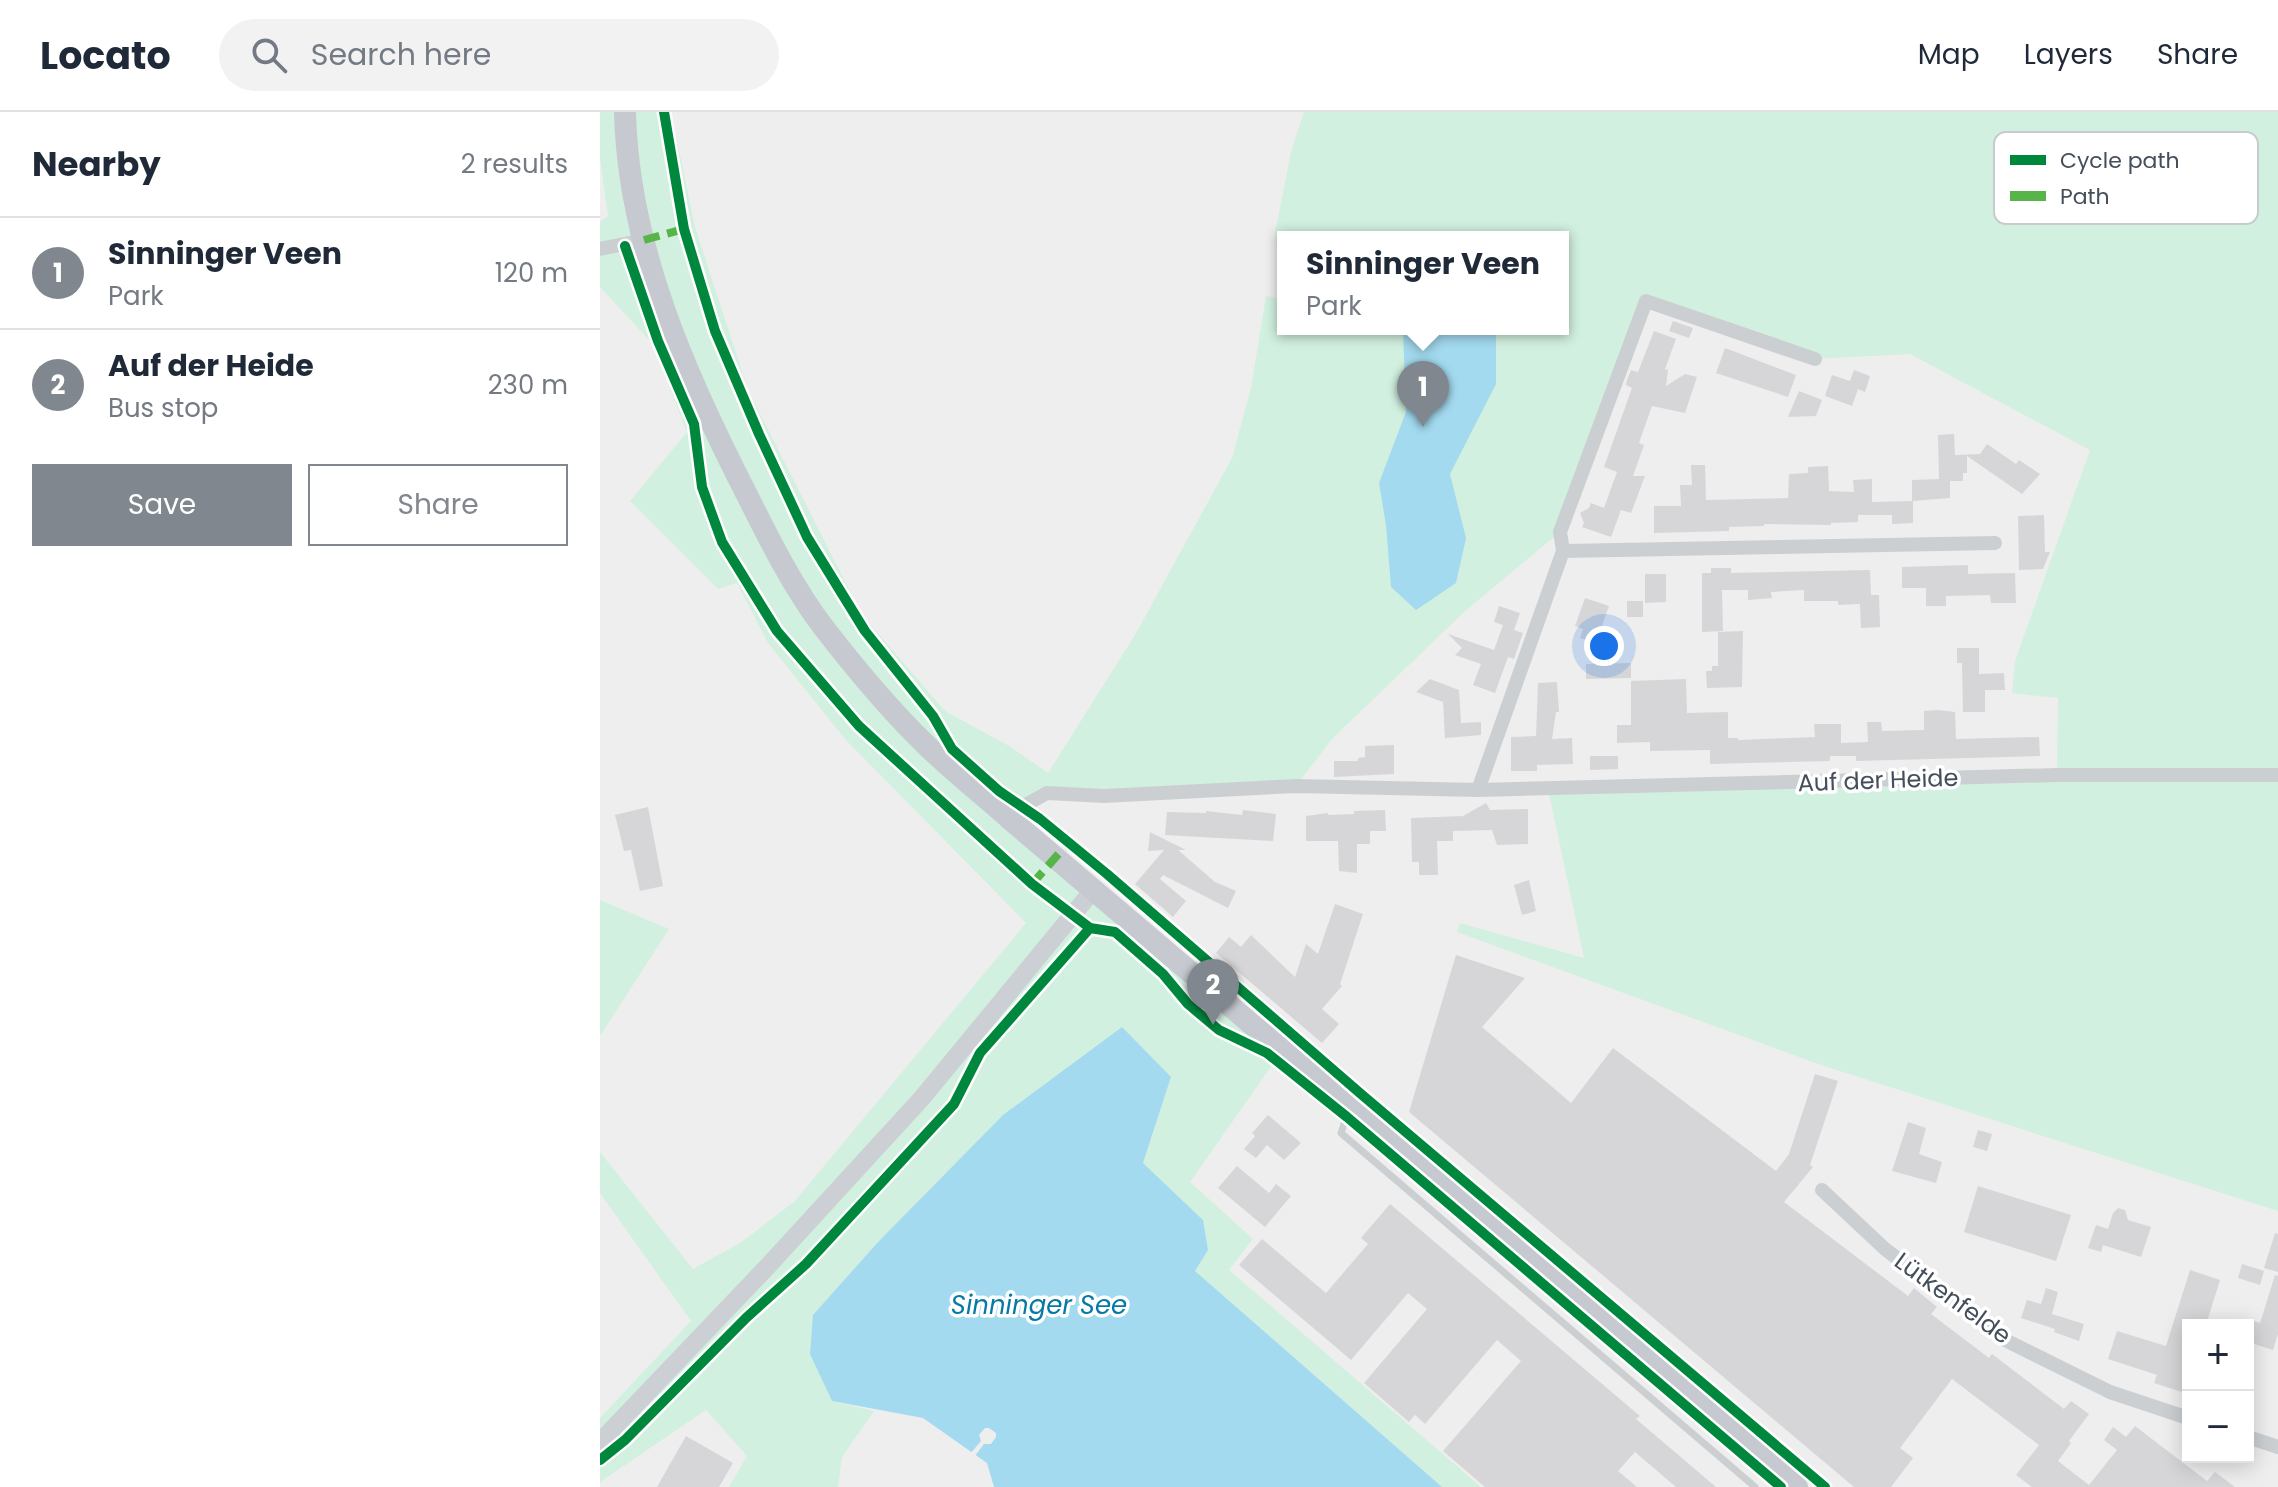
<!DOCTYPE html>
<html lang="en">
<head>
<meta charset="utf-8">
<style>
	:root { --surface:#fff; --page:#f2f2f3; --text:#1f2937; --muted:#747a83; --line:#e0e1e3; --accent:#80878e }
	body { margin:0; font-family:Poppins,sans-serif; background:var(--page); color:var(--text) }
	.controls { position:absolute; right:24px; bottom:24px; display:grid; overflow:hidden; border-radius:0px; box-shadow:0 4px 20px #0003 }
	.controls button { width:72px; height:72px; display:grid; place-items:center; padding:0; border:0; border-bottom:2px solid var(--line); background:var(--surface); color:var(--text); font:40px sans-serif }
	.you { position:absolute; left:1004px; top:534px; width:28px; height:28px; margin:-20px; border:6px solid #fff; border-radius:50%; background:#1a73e8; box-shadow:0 0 0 12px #1a73e833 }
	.badge { display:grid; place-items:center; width:52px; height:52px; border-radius:50%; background:var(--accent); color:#fff; font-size:26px; font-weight:700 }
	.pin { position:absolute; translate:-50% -66px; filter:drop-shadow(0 2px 4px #0008) }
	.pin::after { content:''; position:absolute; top:42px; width:28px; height:24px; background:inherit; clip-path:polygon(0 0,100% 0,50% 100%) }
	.popup { position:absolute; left:677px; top:119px; width:292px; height:104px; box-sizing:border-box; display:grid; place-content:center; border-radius:0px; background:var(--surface); filter:drop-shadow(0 2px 6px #0005); font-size:26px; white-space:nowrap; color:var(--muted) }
	.popup b { font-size:30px; color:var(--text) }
	.popup::after { content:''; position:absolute; left:50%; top:100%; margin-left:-16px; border:16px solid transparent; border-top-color:var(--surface) }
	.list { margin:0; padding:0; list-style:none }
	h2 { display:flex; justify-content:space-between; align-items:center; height:104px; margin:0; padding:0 32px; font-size:34px }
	h2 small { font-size:26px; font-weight:400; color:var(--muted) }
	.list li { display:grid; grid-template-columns:52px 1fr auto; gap:24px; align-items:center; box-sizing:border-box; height:112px; padding:0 32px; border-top:2px solid var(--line) }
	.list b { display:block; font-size:30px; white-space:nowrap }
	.list p { margin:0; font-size:26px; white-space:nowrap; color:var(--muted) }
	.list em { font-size:26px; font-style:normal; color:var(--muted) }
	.actions { display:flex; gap:16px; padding:24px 32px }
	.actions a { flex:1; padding:18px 0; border:2px solid var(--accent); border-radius:0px; text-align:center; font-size:28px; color:var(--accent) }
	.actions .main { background:var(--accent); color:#fff }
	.icon { flex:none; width:44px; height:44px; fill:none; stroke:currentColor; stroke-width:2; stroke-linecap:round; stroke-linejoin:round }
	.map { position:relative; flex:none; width:1678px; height:1375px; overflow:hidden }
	header { display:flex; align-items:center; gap:48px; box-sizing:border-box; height:112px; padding:0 40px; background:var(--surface); border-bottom:2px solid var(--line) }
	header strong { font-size:38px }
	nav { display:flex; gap:44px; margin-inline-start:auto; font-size:28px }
	.search { width:560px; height:72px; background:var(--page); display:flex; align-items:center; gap:20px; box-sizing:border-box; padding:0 28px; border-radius:44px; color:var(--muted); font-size:30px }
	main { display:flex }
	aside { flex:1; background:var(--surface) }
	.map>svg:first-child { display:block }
</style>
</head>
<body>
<header>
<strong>Locato</strong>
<div class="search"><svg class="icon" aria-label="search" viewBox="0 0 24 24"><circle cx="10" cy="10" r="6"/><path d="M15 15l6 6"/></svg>Search here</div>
<nav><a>Map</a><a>Layers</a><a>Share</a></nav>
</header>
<main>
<aside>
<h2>Nearby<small>2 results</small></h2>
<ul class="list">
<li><span class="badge">1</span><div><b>Sinninger Veen</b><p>Park</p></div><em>120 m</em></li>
<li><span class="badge">2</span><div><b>Auf der Heide</b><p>Bus stop</p></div><em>230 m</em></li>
</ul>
<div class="actions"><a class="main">Save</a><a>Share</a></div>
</aside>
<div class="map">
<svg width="1678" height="1375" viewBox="0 0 1678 1375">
	<rect width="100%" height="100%" fill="#efeeee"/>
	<path fill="#d1f0df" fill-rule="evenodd" d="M0,0H71L95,115L148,278L262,503L345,599L411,635L448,661L535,523L632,346L651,276L666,184L683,187L675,121L691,40L704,0H1678V1099L1218,952L857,820L860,811L984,846L948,677L1457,662L1458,586L1412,581L1415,549L1490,338L1310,242L1215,247L1046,189L960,420L864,500L732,627L696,674L447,681L411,707L682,939L590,1070L653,1127L629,1158L881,1375H842L595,1159L603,1108L543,1051L571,965L403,1003L279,1129L213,1203L232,1289L274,1299L242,1345L238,1375H129L147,1344L106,1298L0,1370V1306L91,1209L0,1081V1040L93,1157L140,1131L195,1089L426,811L245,627L168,531L137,471L118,477L30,389L87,320L52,231L0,175V110L8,104L0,47ZM683,125H963V217H683Z
		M0,788L69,817L0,924Z"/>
	<path fill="#a3daef" d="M803,217H896V272L850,362L866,426L856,471L816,498L791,475L786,413L779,371L806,300Z
		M522,915L571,965L543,1051L603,1108L608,1138L595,1159L842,1375H394L387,1351L323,1306L232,1289L210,1242L213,1203L279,1129L403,1003Z"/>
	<path fill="#efeeee" d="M385,1316H389L396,1321V1325L391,1332H384L374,1345L370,1342L381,1329L379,1323Z"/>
	<path fill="#d6d6d8" d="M1073,209L1093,216L1089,226L1069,219Z
		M1054,219L1076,227L1065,257L1068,258L1066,274L1085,262L1097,265L1085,301L1052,294L1039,331L1044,333L1033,364H1045L1031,401L1021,398L1011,425L982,415L984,411L980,401L989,396L991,391L1004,396L1017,360L1004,355L1032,276L1026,273L1027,268L1031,258L1038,260Z
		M1125,236L1196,263L1188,285L1116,261Z
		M1254,258L1270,264L1265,280L1258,277L1252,294L1225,284L1232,263L1250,269Z
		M1199,279L1222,288L1216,304L1188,305Z
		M1354,322L1355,343L1380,342L1387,332L1416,352L1419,348L1440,362L1422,382L1367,344V361H1363V369H1350V386L1313,389V411L1292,412V403H1258V410L1231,411V413L1164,412V414L1129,415V419L1054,421V394H1081L1080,373H1092L1091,353H1105L1106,388L1188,386L1189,362L1208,361V355L1228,354L1229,379L1254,380L1253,368L1272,367V390L1312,389V368L1339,367L1338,323Z
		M1444,403L1445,440H1450L1443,457L1419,458L1418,404Z
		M1368,453V462L1415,461L1416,491H1391L1390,483L1346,484V494H1326V476H1302V455Z
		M1111,456H1131V461L1270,458L1271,483H1279L1280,515L1261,516L1260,492L1238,493V489H1204V478L1171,480L1172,486L1148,488V478H1122L1123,519L1102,520V461H1111Z
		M1045,462H1066V490L1045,491Z
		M985,486L1009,494L996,531L980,526L983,517L975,514Z
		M1027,489H1043V505H1027Z
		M899,494L920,501L914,518L923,521L914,547L908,545L895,581L873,573L881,552L855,543L862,536L848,522L894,538L903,513L894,510Z
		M1143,519L1142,575L1107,576L1106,559H1112V554H1118V520Z
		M1357,536H1379V562L1404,561L1405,578H1385V600H1363L1362,551H1357Z
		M1031,551V566L986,567V552Z
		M830,567L859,578L861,611L881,610V623L845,626L843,590L816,580Z
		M1086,567L1087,601L1128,600V626H1138V628L1215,625L1214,612H1241V631L1268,630L1267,610H1281L1282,619L1324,618V599L1338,598L1355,600L1356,627L1439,625L1440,644L1256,649V644H1230V649L1110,652V638L1050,639V630L1017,631V613H1031V569Z
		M957,570L959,600H956L952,627L972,626L973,652L937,653V659H911V625L936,624L938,571Z
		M794,633V662L734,665V649H758V646L765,645V634Z
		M990,644H1018V657L990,658Z
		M886,691L890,698L928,697V732L897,733L892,718L853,719V729H837L838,763H819V750H812L811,706L863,704Z
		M48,695L63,774L40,779L31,738L24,739L15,703Z
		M643,698L676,702L673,729L565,723L567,700L606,701V699L642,703Z
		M785,698L786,719H770V732H757V761L739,759L738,729H706V704L728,701V703L754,702V699Z
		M550,720L586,738H578L615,770L636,779L628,796L563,763L560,767L586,789L573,805L535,772L564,738L548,739Z
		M929,768L936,799L922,803L914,773Z
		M735,792L763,802L740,872L742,874L722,897L739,912L722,931L616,841L629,825L641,835L651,823L695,865L706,832L718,842Z
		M856,843L925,866L882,915L971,991L1013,936L1176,1059L1189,1042L1215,962L1238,969L1210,1053L1213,1055L1184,1090L1308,1184L1314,1176L1337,1195L1331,1202L1389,1246L1392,1242L1464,1297L1471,1289L1489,1302L1469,1329L1471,1331L1458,1349L1489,1373L1517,1338L1504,1328L1513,1315L1526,1325L1535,1314L1607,1369L1615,1360L1635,1375H1432L1416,1363L1439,1333L1352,1267L1300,1336L1313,1346L1291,1375H1254L809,1000Z
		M668,1003L701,1031L684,1048L667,1033L656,1046L644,1037L655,1024L652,1021Z
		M1308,1010L1326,1016L1319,1042L1342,1050L1336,1071L1292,1059Z
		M1378,1018L1392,1022L1387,1039L1373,1035Z
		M637,1054L669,1081L676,1072L691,1084L665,1115L618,1076Z
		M1378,1074L1471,1103L1456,1149L1364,1120Z
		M790,1092L1040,1304L1036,1307L1116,1375H1076L1035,1340L1018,1359L1037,1375H885L843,1339L921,1249L897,1228L825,1312L815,1303L809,1310L764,1271L827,1197L808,1181L751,1248L639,1153L662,1127L726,1181L768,1132L761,1126Z
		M1518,1096L1525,1098L1528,1108L1551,1115L1541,1145L1503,1133L1501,1140L1488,1136L1496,1113L1508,1117L1513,1101Z
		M1675,1121L1678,1122V1160L1664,1156Z
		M1642,1152L1664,1159L1660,1173L1638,1166Z
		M1590,1158L1620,1168L1606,1213H1588V1282L1554,1271L1557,1263L1508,1247L1517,1219L1566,1234Z
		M1675,1163L1678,1164V1222L1673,1238L1648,1230V1207L1660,1211Z
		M1446,1176L1458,1180L1452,1202L1484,1212L1479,1229L1454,1220L1455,1217L1421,1206L1427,1188L1441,1192Z
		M86,1324L133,1351L119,1375H57Z"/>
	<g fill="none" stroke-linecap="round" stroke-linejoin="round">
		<path stroke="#cccfd1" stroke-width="7" d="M748,1000L741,1021L1155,1375"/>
		<path stroke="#cccfd1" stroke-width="14" d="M0,137L44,128
			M1215,247L1046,189L960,420L963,439L878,678L1457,663H1678
			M963,439L1395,431
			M411,708L422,695L447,681L504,684L696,674L878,678
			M1222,1078L1285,1137L1403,1227L1510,1280L1588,1306
			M1648,1325L1678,1335"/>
		<path stroke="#cccfd3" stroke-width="18" d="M0,1330L168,1154L322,986L494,777"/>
		<path stroke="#c6c9cf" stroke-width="22" d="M25,0C28,136 87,266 148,385C170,429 194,477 224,516C255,556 288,596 324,631C351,658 382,682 411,708L1197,1375"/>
		<path stroke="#57b448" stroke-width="8" stroke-dasharray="16 8" stroke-linecap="butt" d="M44,128L84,117
			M432,772L469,730"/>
		<g stroke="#fff" stroke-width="15">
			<path id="cycleway" d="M64,0L84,117L115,219L159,322L207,425L265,519L333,604L352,637L399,679L440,707L507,762L761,982L1225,1375
				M25,134L58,229L94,312L102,375L122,430L177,519L259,614L432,772L490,816L515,820L563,862L588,892L619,918L667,941L747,1005L1181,1375
				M0,1348L25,1328L146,1206L206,1152L354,992L380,941L490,816"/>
		</g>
		<use href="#cycleway" stroke="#00873e" stroke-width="10"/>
	</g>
	<g text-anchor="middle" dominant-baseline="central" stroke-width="7" stroke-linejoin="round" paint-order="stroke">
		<g font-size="24" fill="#444f5b" stroke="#fff">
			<text transform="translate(1278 668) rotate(-2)">Auf der Heide</text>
			<text transform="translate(1353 1186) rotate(36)">Lütkenfelde</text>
		</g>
		<g font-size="26" font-style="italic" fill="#067aa6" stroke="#fff">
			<text x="439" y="1193">Sinninger See</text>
		</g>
	</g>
	<rect x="1394" y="20" width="264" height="92" rx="12" fill="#fff" stroke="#c7cace" stroke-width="2"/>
	<rect x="1410" y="43" width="36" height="10" fill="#00873e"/>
	<rect x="1410" y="79" width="36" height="10" fill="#57b448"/>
	<g font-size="22" fill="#444f5b">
		<text x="1460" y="56">Cycle path</text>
		<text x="1460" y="92">Path</text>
	</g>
</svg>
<div class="controls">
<button>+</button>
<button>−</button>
</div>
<div class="you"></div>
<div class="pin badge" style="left:823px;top:315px">1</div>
<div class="popup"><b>Sinninger Veen</b>Park</div>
<div class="pin badge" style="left:613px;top:913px">2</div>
</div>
</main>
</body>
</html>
